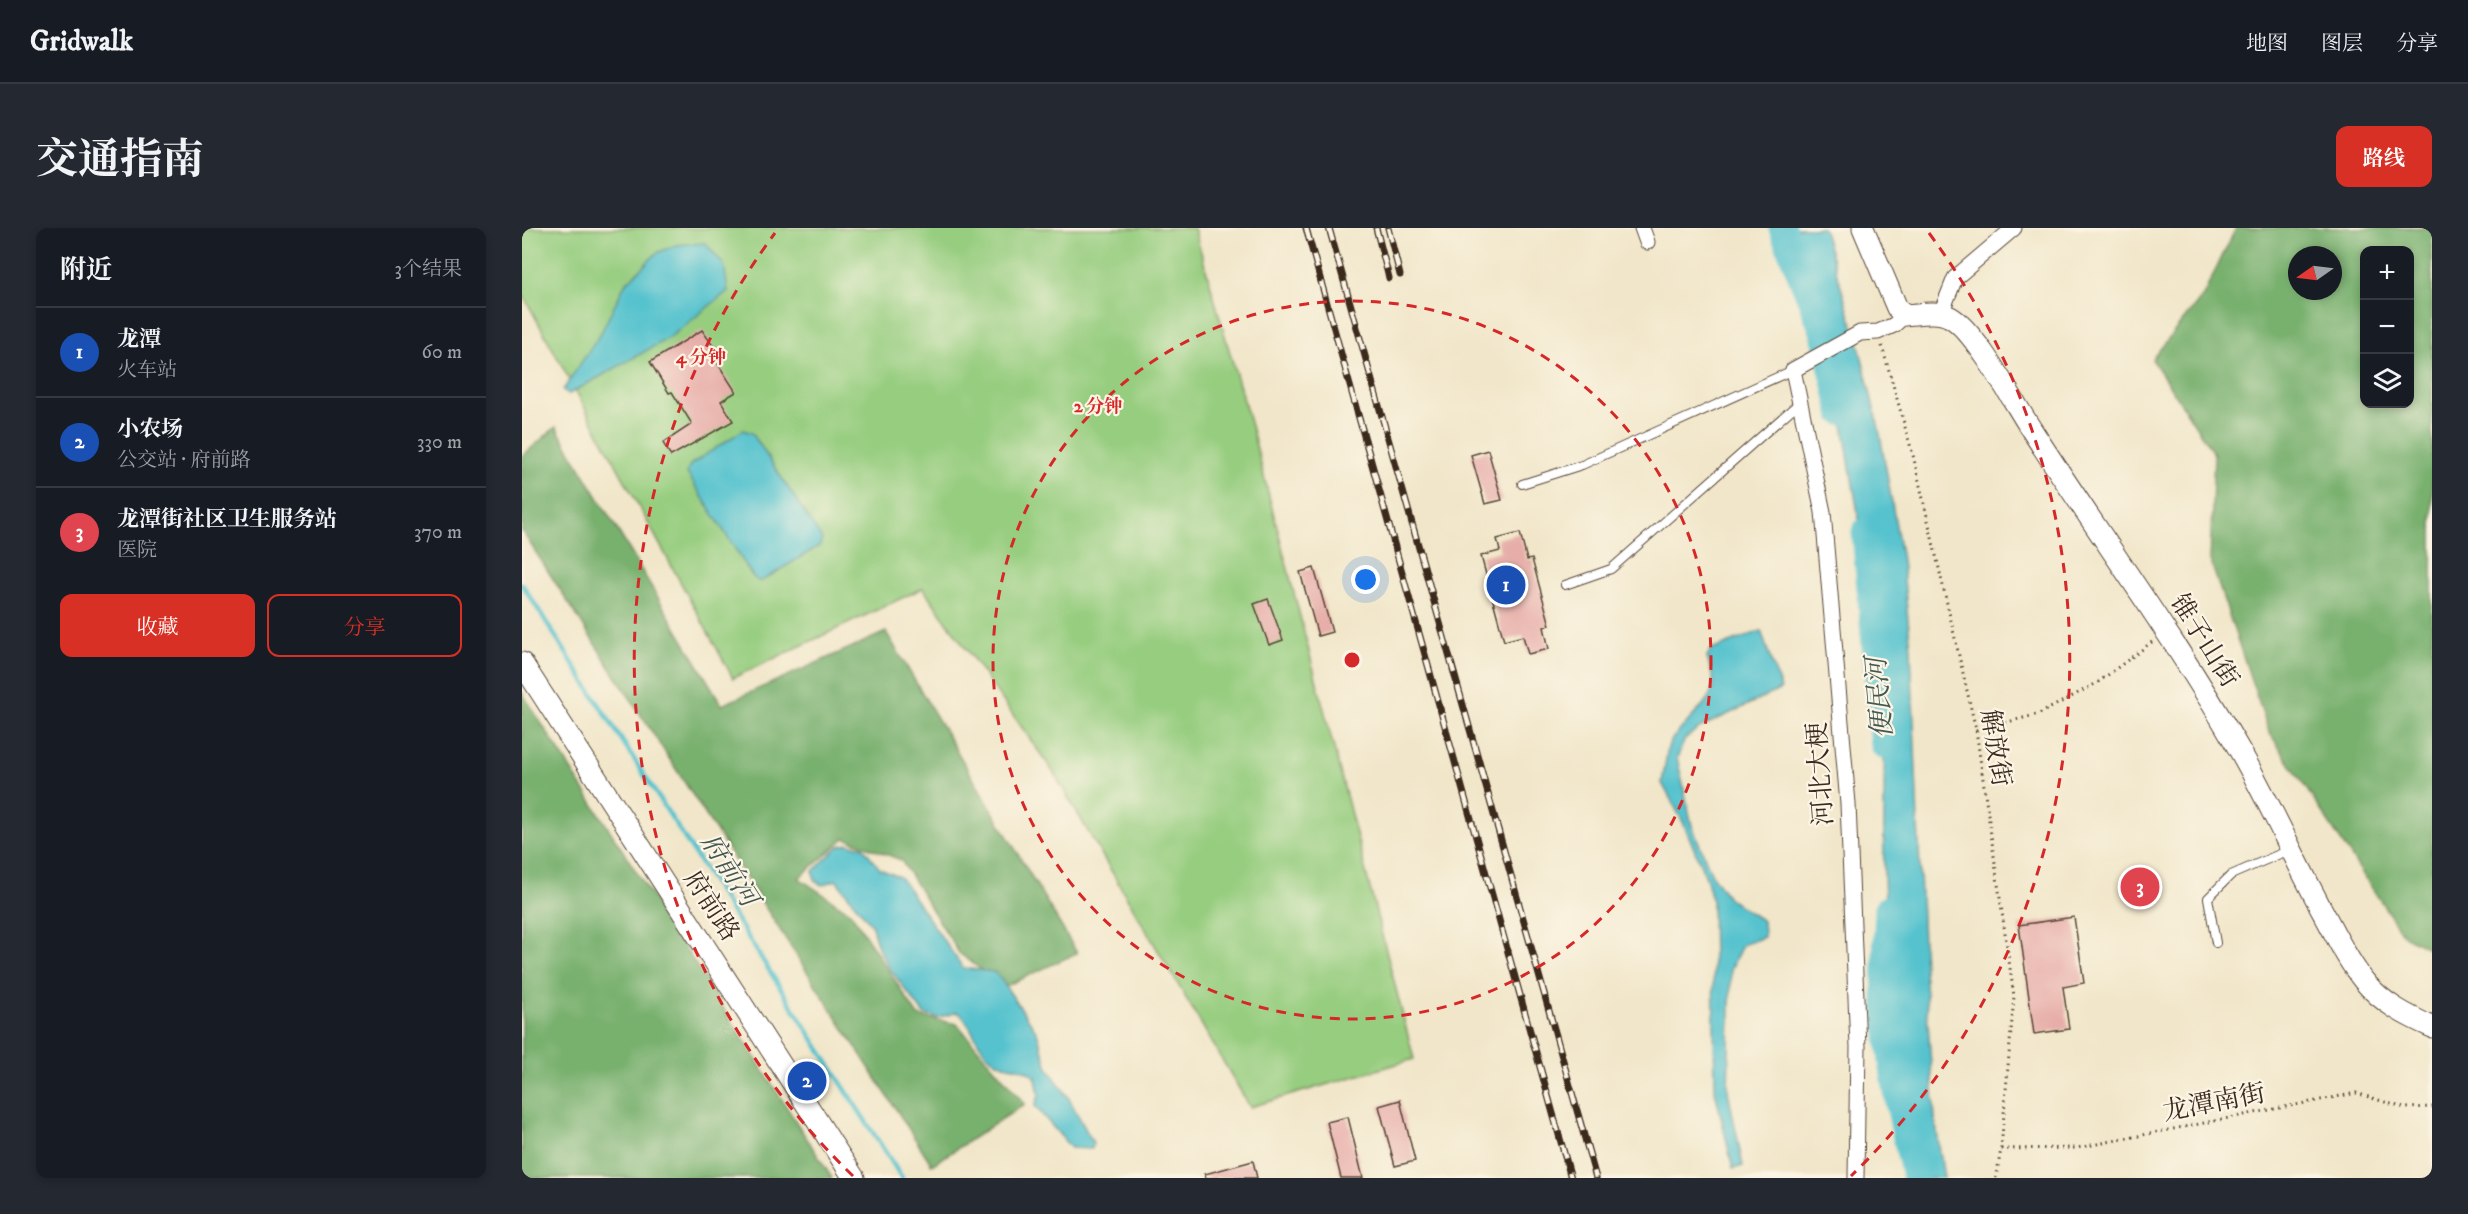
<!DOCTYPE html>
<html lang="zh">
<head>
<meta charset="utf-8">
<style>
	:root { --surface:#171b24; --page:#242831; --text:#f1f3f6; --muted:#9ea1a6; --line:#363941; --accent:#d93025 }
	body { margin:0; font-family:"IM FELL DW Pica","Noto Serif SC",serif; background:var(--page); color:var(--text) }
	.controls { position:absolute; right:18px; top:18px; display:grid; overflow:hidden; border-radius:12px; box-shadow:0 3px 9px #0003 }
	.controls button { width:54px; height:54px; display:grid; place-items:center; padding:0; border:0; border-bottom:2px solid var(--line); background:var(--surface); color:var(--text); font:30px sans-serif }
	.compass { position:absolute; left:1766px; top:18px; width:54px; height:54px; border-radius:50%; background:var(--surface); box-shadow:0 3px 9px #0003; rotate:256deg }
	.you { position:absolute; left:844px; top:352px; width:21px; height:21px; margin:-15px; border:4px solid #fff; border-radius:50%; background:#1a73e8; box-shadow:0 0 0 9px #1a73e833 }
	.badge { display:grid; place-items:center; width:39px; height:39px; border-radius:50%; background:var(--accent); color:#fff; font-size:20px; font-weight:700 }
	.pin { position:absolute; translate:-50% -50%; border:3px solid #fff; box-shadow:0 2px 6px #0006 }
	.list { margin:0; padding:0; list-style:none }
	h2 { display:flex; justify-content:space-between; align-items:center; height:78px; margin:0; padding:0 24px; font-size:26px }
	h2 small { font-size:20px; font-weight:400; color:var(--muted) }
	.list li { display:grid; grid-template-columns:39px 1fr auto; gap:18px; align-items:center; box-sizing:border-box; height:90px; padding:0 24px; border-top:2px solid var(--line) }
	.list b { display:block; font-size:22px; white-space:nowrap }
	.list p { margin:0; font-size:20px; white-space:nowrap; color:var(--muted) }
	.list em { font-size:20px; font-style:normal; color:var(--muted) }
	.actions { display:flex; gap:12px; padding:18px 24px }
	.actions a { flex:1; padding:14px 0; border:2px solid var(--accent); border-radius:12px; text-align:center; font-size:21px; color:var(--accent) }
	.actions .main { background:var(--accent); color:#fff }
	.icon { flex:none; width:33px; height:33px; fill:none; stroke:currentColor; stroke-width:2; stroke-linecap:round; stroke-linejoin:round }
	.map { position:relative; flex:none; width:1910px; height:950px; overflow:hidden; border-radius:12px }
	header { display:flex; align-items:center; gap:36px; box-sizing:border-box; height:84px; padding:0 30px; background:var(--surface); border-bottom:2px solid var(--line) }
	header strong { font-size:28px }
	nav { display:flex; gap:33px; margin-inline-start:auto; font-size:21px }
	.intro { display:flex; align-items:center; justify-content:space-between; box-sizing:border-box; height:144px; padding:0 36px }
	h1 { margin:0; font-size:42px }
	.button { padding:15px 27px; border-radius:12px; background:var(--accent); color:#fff; font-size:21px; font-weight:700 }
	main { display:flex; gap:36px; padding:0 36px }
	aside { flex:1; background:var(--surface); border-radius:12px; box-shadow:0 3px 9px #0003 }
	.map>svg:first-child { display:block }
</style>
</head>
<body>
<header>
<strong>Gridwalk</strong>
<nav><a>地图</a><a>图层</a><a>分享</a></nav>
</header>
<div class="intro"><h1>交通指南</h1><a class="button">路线</a></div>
<main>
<aside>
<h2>附近<small>3个结果</small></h2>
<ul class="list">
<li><span class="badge" style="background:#1a4fb4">1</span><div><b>龙潭</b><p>火车站</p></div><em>60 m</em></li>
<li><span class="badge" style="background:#1a4fb4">2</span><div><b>小农场</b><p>公交站 · 府前路</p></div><em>330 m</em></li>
<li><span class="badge" style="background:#e0444e">3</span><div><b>龙潭街社区卫生服务站</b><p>医院</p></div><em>370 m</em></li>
</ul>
<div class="actions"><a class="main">收藏</a><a>分享</a></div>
</aside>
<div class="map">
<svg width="1910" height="950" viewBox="0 0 1910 950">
	<rect width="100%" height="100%" fill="#fcf5e5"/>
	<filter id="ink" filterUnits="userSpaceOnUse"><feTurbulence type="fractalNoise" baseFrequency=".0167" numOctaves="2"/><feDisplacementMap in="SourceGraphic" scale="12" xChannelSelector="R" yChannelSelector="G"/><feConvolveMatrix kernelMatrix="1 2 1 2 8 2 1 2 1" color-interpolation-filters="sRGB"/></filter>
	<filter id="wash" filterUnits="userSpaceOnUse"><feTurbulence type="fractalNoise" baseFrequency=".008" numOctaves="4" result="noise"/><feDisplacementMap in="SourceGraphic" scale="24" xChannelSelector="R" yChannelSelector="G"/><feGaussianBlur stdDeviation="1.35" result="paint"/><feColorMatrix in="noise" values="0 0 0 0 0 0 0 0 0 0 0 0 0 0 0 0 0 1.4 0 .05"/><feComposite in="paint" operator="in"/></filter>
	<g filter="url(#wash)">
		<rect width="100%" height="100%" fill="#f1e6c9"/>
		<path fill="#96cd7f" stroke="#687c4e" stroke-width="1.5" d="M0,0H672L729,198L892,831L728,879L530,542L401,360L211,450L0,65Z"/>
		<path fill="#78b06e" stroke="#5a6d46" stroke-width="1.5" fill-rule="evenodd" d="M1714,0H1910V722L1881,707L1747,504L1688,332L1692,226L1630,131L1681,68ZM1842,22H1888V176H1842ZM1775,27H1811V63H1775Z
			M34,199L200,477L364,404L555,725L482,759L437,725L379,632L323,610L277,650L329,685L396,788L435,796L503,876L410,937L0,303V228Z
			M0,465L310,950H0Z"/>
		<path fill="#55c2ce" stroke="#487676" stroke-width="1.5" d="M1266,0H1301L1337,118L1357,201L1380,332L1389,421L1402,741L1413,891L1422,950H1390C1373,850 1365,748 1362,647C1361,605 1363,563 1362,521C1360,433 1347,344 1331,257C1321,199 1313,139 1297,82C1289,54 1276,27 1266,0Z
			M183,15L202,37L206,63L147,110L47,166L41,162L79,105L103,56L135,25L154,17Z
			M221,202L230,205L300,311L297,318L238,354L231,349L165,245L168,237Z
			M1239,403L1259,461L1177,500L1163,511L1155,530L1170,598L1190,647L1207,671L1241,693L1242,709L1220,717L1209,741L1206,863L1221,938L1211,941L1193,863L1190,672L1185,652L1161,594L1140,555L1146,519L1151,510L1183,475L1191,461L1192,455L1185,429L1189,422Z
			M326,616L341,619L358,641L378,649L441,740L472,744L478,750L515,804L526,840L546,869L571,915L570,921L549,920L513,878L517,867L514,850C500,835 484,843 468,829C453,816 450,796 436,784L415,790L402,786L368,741L356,719L349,696L314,652L300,657L293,653L291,643L317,618Z"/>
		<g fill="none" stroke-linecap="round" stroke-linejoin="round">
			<path stroke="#55c2ce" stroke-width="4.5" d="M0,356L380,950"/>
			<path stroke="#55c2ce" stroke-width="27" d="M1260,0L1302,105L1320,184
				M1343,304L1362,517
				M1366,681C1365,709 1363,736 1364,764C1366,827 1378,889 1394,950"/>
		</g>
		<g id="blocks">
			<path fill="#e7aea9" d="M180,102L201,132L196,136L214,164L199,173L211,193L149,228L141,215L170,196L150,164L147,165L128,134Z
				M966,222L980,272L963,276L949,227Z
				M998,305L1005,332L1010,331L1028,397L1022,399L1027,421L1006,426L1001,408L982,413L959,328L978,323L975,311Z
				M792,340L810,404L796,408L778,344Z
				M746,371L761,412L747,417L732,376Z
				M1552,689L1562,755L1541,759L1547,801L1512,806L1497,697Z
				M878,872L893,933L873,938L857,878Z
				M826,889L841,950H819L805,894Z
				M731,933L735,950H684L683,946Z"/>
		</g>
	</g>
	<g filter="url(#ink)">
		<use href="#blocks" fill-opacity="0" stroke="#564638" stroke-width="1.5"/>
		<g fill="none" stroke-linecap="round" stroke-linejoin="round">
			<g stroke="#564638" stroke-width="10">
				<path id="lane" d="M1000,256L1060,237L1271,142
					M1043,357L1089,341L1278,174
					M1694,715L1686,670L1709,647L1767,622"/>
			</g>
			<g stroke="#564638" stroke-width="17">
				<path id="street" d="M1120,0L1125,14
					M1419,85L1433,50L1492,0
					M1334,950L1336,819L1326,576L1301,284L1271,142L1338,105L1356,104L1372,97L1383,87"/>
			</g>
			<g stroke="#564638" stroke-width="23">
				<path id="secondary" d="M1341,0L1375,80L1383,87C1398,86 1415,82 1428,89C1454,103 1493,177 1511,204C1580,311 1655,413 1718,523C1748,575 1772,630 1800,682C1813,706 1825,732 1842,753C1860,775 1885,788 1910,799
					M0,435L332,950"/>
			</g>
			<path stroke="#564638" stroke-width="3" stroke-dasharray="1.5 4.5" stroke-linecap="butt" d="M1360,118L1391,227L1454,502L1492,768L1479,921L1474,950
				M1454,502L1517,486L1575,455L1630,414
				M1479,921L1555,920L1834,865L1882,880L1910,879"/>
			<use href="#lane" stroke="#fff" stroke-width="8"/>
			<use href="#street" stroke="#fff" stroke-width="15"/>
			<use href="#secondary" stroke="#fff" stroke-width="21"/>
			<g stroke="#3b2a1e" stroke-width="7">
				<path id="rail" d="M784,0L1049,950
					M807,0L1074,950
					M854,0L867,50
					M866,0L878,47"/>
			</g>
			<use href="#rail" stroke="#fcf5e5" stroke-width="4.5" stroke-dasharray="14" stroke-linecap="butt"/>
		</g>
	</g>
	<g fill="none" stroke="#d62828" stroke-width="3" stroke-dasharray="10 8">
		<circle cx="830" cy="432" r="359"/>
		<path d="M331 948A718 718 0 0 1 253 5M1407 5A718 718 0 0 1 1329 948"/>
	</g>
	<g text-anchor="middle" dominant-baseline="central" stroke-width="4.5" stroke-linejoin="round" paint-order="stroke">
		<g font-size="26" fill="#3b2a1e" stroke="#fcf5e5">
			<text transform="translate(1682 413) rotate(58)">锥子山街</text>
			<text transform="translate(1473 520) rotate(81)">解放街</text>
			<text transform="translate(1299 546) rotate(-94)">河北大梗</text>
			<text transform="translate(189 678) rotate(57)">府前路</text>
			<text transform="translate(1692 875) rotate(-11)">龙潭南街</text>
		</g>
		<g font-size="27" font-style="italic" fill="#435853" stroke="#fcf5e5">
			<text transform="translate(1358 470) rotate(-95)">便民河</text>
			<text transform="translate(207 642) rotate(57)">府前河</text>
		</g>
	</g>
	<circle cx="830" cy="432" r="9" fill="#d62828" stroke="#fcf5e5" stroke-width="3"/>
	<g font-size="18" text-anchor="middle" font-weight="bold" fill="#d62828" stroke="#fcf5e5" stroke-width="4.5" stroke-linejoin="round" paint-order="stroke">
		<text x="179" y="135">4 分钟</text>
		<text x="576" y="184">2 分钟</text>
	</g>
</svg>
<div class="controls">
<button>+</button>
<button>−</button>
<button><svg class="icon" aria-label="layers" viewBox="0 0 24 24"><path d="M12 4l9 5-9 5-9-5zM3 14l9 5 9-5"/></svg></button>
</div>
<svg class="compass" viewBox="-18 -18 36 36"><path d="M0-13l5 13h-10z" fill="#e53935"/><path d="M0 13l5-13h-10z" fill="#9ea1a6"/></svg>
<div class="you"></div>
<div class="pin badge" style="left:984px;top:357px;background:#1a4fb4">1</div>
<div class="pin badge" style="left:285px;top:853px;background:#1a4fb4">2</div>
<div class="pin badge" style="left:1618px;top:659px;background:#e0444e">3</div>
</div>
</main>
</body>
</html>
